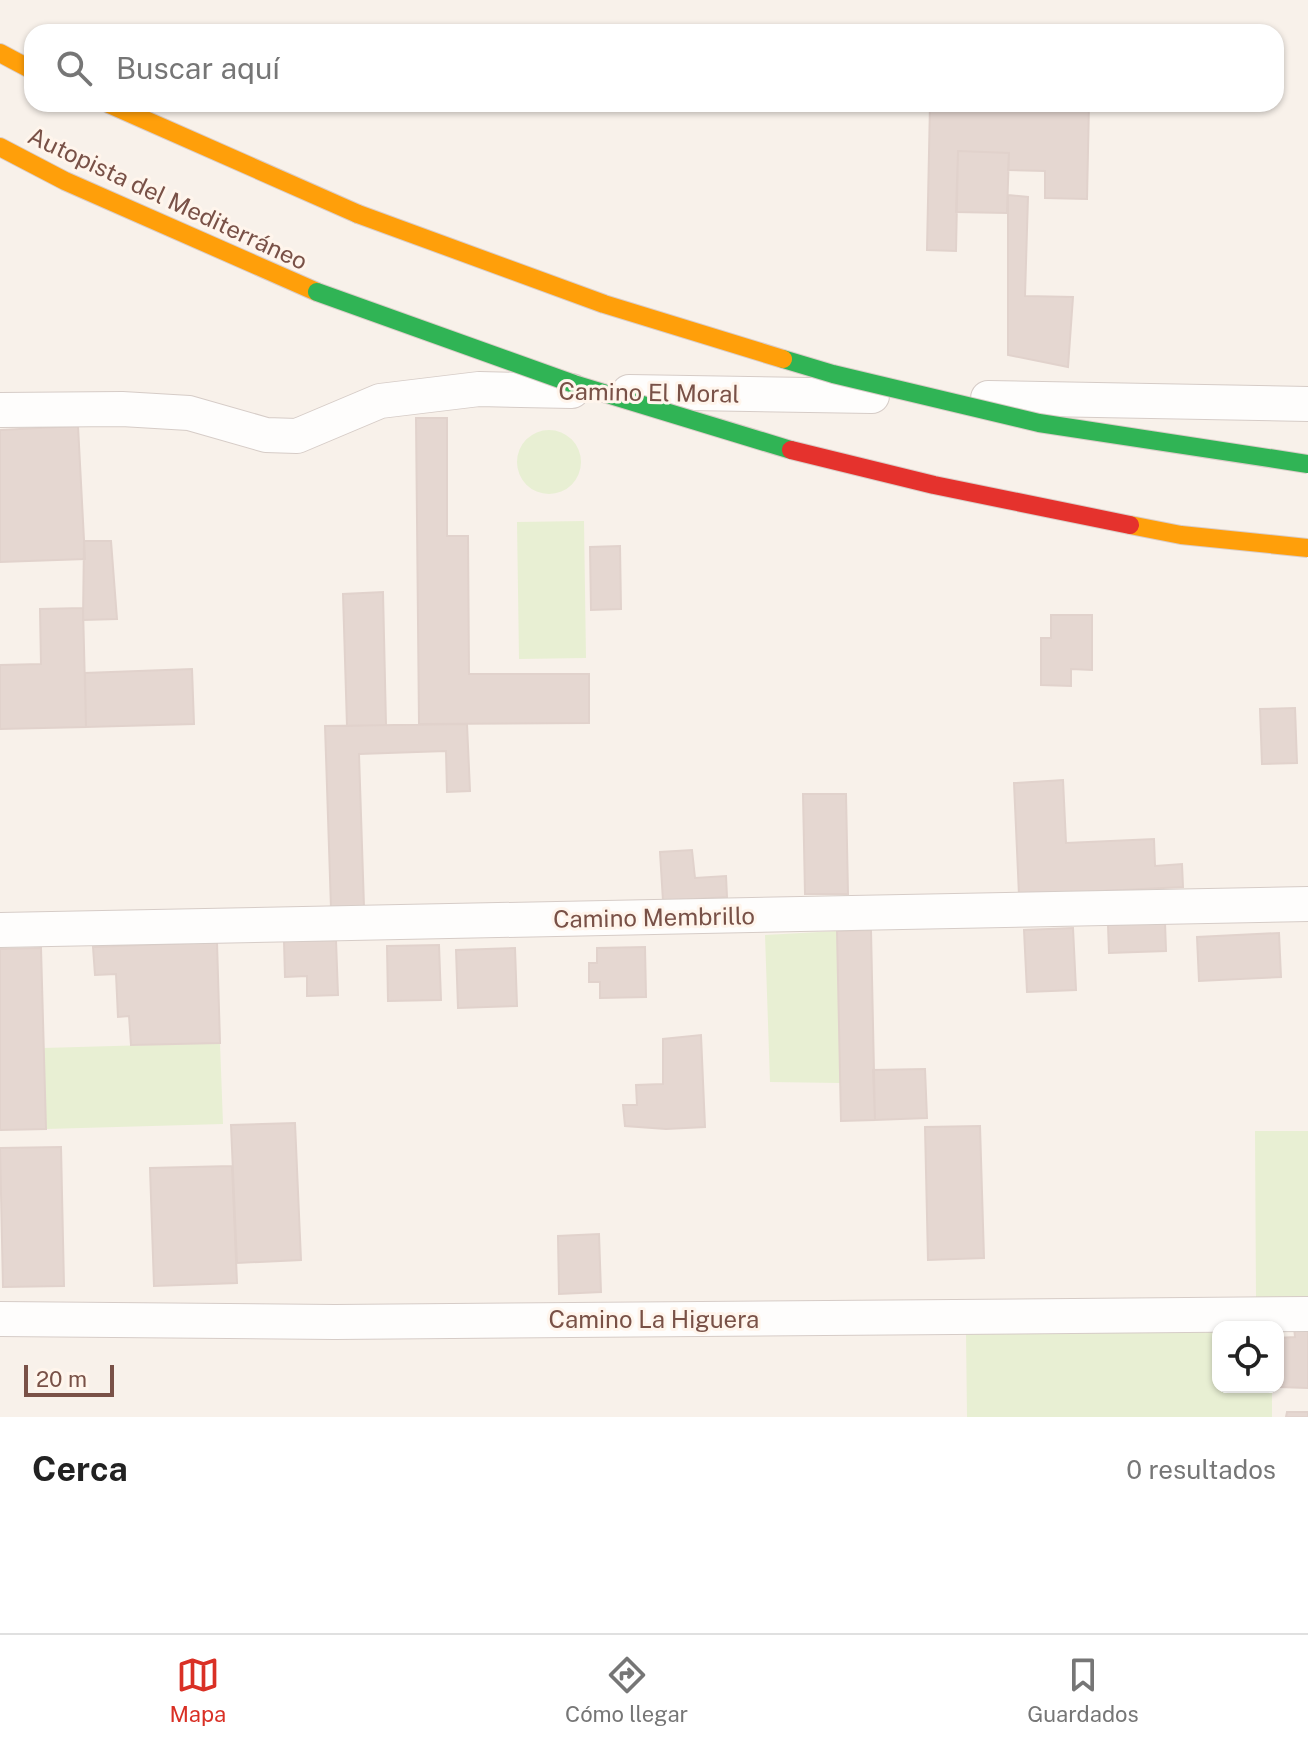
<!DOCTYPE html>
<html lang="es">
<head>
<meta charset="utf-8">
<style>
	:root { --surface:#fff; --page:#f6f6f6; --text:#222; --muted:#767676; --line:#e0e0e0; --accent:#d93025 }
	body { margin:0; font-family:"Public Sans",sans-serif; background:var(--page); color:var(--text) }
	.controls { position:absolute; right:24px; bottom:24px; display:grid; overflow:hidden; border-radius:16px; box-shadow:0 2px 6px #0004 }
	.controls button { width:72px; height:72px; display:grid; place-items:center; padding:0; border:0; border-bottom:2px solid var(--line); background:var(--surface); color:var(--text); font:40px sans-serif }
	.scale { position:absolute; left:24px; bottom:20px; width:90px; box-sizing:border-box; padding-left:8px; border:4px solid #795147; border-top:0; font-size:22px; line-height:28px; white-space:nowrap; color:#795147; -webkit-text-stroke:6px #fff5ec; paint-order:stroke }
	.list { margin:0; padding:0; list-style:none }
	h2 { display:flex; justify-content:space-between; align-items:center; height:104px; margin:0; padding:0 32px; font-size:34px }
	h2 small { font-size:26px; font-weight:400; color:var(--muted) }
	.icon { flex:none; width:44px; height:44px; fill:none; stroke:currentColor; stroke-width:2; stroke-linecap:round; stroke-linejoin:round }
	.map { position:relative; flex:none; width:1308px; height:1417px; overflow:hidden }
	.search { position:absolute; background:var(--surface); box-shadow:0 2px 6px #0004; left:24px; right:24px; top:24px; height:88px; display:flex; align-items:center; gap:20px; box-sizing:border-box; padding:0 28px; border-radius:24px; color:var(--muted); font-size:30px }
	.sheet { height:216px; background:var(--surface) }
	nav { display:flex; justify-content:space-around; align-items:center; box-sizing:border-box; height:112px; border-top:2px solid var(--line); background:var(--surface); font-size:22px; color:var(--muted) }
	nav a { display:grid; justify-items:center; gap:4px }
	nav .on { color:var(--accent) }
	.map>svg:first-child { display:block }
</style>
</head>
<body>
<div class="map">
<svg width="1308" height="1417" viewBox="0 0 1308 1417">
	<rect width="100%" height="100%" fill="#f8f1ea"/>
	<path fill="#e8efd3" d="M517 462a32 32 0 1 1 64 0a32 32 0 1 1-64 0Z
		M584,521L586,658L519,659L517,522Z
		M837,931L840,1083L770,1082L765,935Z
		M220,1043L223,1124L46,1129L43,1048Z
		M1255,1131H1308V1297H1256Z
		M1218,1330V1387H1272V1417H967L966,1333Z"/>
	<path fill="#e5d7d1" stroke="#e1d2cc" stroke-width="2" d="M930,104H1089L1087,199L1045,198V171L1008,170L1009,153L958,151L956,251L927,250Z
		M958,151L1009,153L1007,213L956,212Z
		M1008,195L1028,197L1025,296L1073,297L1068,367L1008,355Z
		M416,418H447V536H468L469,674H589V723L419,724Z
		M78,426L85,559L0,562V430Z
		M84,541H111L117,619L83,620Z
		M620,546L621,609L591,610L590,547Z
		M383,592L386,725L347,726L343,594Z
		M83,608L86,727L0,729V665L41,664L40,609Z
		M1051,615H1092V670L1071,669V686L1041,685V638H1051Z
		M192,669L194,724L86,727L85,673Z
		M1295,708L1297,763L1262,764L1260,709Z
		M467,724L470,791L447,792L446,751L359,754L364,907L331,908L325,726Z
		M1063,780L1066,843L1154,839L1155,866L1182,864L1183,887L1019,895L1014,783Z
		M803,794H846L848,894H805Z
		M692,850L695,878L726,876L727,897L663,901L660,852Z
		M1165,922L1166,951L1109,953L1108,925Z
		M1073,928L1076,990L1027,992L1024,930Z
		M871,930L875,1120L841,1121L837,931Z
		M1279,933L1281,977L1199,981L1197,937Z
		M336,940L338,995L307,996V976L285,977L284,941Z
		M217,942L220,1043L131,1045L129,1016L118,1017L116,974L95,975L93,947Z
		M439,945L441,1000L388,1001L387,946Z
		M645,947L646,997L600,998V982H589V963H597V948Z
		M41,948L46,1129L0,1130V949Z
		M515,948L517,1006L458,1008L456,950Z
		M701,1035L705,1127L666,1129L625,1126L623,1105H637L636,1085L663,1084V1039Z
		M925,1069L927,1118L875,1120L873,1070Z
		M295,1123L301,1260L237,1263L231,1125Z
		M980,1126L984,1258L928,1260L925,1127Z
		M61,1147L64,1286L3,1287L0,1148Z
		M232,1166L237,1283L154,1286L150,1168Z
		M599,1234L601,1292L559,1294L558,1236Z
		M1294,1327H1308V1388L1279,1387L1278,1338L1295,1337Z
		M1287,1412H1308V1417H1286Z"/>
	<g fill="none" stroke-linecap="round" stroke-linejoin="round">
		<g stroke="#d6ccc7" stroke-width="36">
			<path id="street" d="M629,392L872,396
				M988,398L1308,404
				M0,410L122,409L189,413L266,435L297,436L380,401L479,389L572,391
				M0,930L1308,904
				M0,1319L335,1322L1308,1314"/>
		</g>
		<g stroke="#dacdc8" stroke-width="20">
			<path id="slow" d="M0,53L32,70
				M109,104L358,214
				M0,147L65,181L317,292"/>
		</g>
		<use href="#street" stroke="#fefdfc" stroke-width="34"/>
		<use href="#slow" stroke="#ff9f0a" stroke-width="18"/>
		<g stroke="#dacdc8" stroke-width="20" stroke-linecap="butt">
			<path id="fast-bridge" d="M317,292L574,384L791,450
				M783,359L833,374L1039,423L1308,464"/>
		</g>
		<g stroke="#dacdc8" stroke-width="20" stroke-linecap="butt">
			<path id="slow-bridge" d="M358,214L604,304L783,359
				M1130,525L1181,535L1308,548"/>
		</g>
		<g stroke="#dacdc8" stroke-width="20" stroke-linecap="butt">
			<path id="jam-bridge" d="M791,450L934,485L1130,525"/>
		</g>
		<use href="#fast-bridge" stroke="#30b455" stroke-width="18"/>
		<use href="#slow-bridge" stroke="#ff9f0a" stroke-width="18"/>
		<use href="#jam-bridge" stroke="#e5322d" stroke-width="18"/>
	</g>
	<g text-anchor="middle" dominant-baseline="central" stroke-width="6" stroke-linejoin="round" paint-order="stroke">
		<g font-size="24" fill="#795147" stroke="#fff5ec">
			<text transform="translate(168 198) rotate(25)">Autopista del Mediterráneo</text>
			<text transform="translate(649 392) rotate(1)">Camino El Moral</text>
			<text transform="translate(654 917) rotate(-1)">Camino Membrillo</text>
			<text x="654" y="1319">Camino La Higuera</text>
		</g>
	</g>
</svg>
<div class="controls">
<button><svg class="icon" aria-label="locate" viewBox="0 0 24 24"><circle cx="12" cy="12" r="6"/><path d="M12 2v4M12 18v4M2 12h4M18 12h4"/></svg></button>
</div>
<div class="scale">20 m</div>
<div class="search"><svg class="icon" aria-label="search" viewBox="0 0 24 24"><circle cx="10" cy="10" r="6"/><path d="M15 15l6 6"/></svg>Buscar aquí</div>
</div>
<section class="sheet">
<h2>Cerca<small>0 resultados</small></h2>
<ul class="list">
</ul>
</section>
<nav>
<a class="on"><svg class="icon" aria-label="map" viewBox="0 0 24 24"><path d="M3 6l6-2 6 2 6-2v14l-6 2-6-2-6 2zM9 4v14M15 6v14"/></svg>Mapa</a>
<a><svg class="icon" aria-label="directions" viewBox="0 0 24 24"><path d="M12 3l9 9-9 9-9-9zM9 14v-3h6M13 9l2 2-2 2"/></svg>Cómo llegar</a>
<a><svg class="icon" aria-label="saved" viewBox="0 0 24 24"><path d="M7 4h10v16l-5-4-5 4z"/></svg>Guardados</a>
</nav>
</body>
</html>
